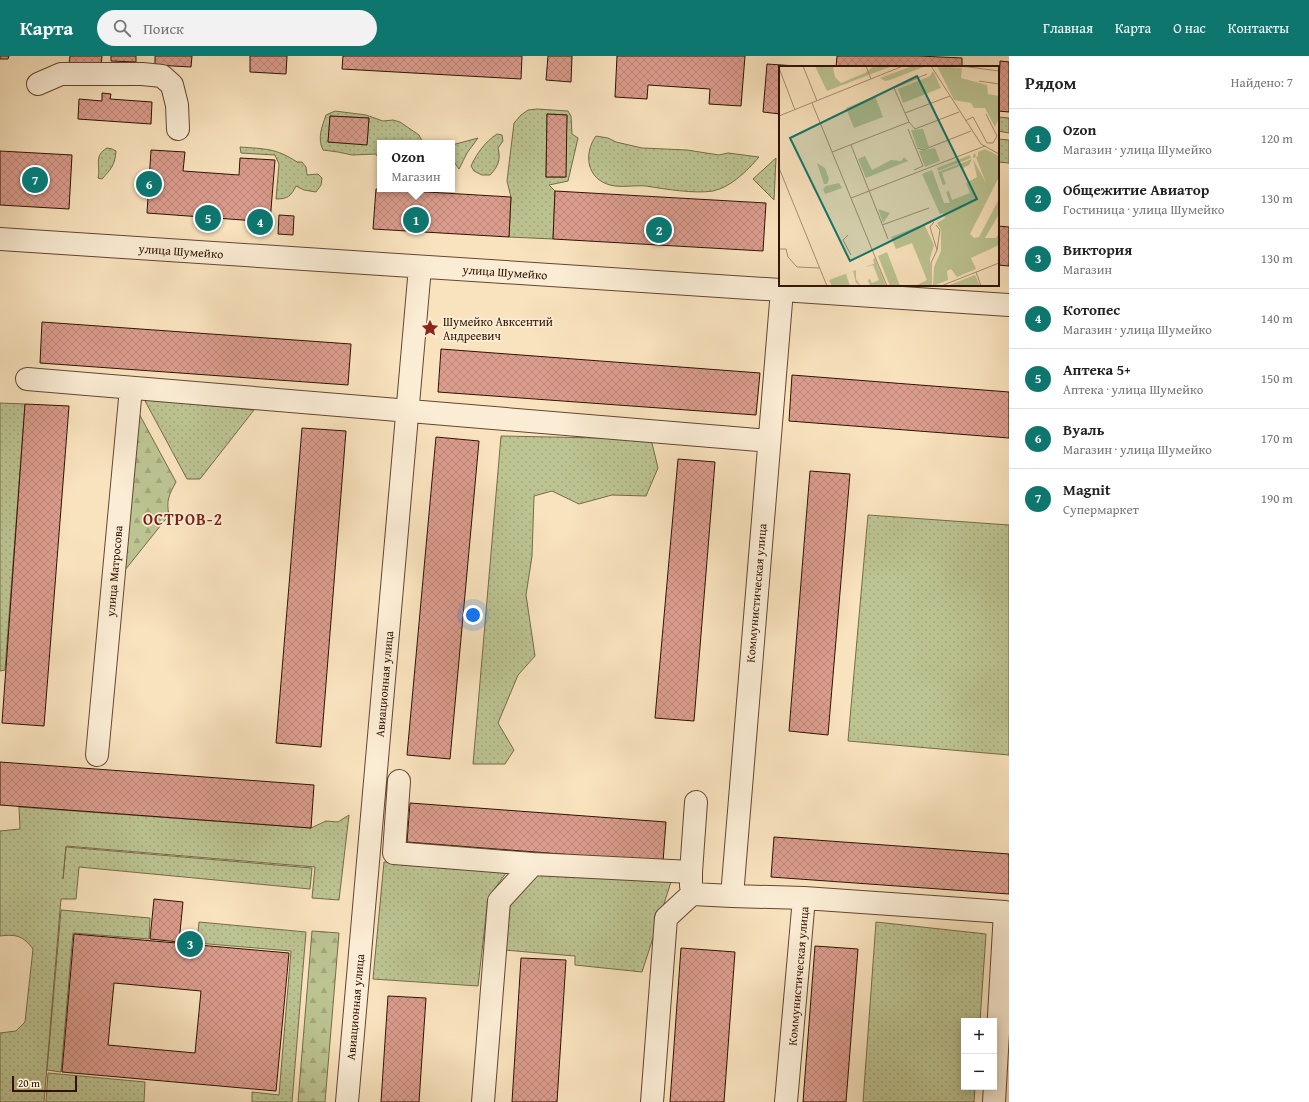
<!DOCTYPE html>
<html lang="ru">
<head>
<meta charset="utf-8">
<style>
	:root { --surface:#fff; --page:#f2f2f2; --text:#222; --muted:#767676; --line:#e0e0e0; --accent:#0f766e }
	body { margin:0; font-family:"Gentium Book Plus",serif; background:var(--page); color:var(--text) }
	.controls { position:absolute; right:12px; bottom:12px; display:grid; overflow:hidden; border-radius:0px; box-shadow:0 2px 10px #0003 }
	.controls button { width:36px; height:36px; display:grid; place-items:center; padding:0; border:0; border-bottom:1px solid var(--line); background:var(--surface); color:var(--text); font:20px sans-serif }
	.scale { position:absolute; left:12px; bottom:10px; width:65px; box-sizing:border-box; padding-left:4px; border:2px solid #301200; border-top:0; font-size:11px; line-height:14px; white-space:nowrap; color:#301200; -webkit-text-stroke:3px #fbedd5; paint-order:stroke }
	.you { position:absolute; left:473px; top:559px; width:14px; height:14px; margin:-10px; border:3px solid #fff; border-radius:50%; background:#1a73e8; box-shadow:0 0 0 6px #1a73e833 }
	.badge { display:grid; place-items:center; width:26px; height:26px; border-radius:50%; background:var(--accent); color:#fff; font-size:13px; font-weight:700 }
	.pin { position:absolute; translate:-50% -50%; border:2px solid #fff; box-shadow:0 1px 4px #0006 }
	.popup { position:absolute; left:377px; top:84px; width:78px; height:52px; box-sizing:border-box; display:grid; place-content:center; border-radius:0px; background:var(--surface); filter:drop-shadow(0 1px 3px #0005); font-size:13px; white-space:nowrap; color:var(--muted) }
	.popup b { font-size:15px; color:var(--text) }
	.popup::after { content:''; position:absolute; left:50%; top:100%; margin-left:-8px; border:8px solid transparent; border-top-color:var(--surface) }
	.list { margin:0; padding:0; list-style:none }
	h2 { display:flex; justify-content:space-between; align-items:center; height:52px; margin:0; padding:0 16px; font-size:17px }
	h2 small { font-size:13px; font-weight:400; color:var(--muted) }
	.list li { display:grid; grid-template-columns:26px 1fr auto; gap:12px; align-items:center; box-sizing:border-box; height:60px; padding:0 16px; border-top:1px solid var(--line) }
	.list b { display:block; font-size:15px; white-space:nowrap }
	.list p { margin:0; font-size:13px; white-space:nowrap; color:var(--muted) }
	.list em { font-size:13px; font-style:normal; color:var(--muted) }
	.icon { flex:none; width:22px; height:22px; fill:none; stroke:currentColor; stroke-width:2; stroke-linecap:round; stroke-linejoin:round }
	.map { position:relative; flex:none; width:1009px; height:1046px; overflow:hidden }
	header { display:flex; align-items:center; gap:24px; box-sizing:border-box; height:56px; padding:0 20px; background:var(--accent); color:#fff }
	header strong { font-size:19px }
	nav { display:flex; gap:22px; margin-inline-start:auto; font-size:14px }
	.search { width:280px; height:36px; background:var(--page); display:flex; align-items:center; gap:10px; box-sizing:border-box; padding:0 14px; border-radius:22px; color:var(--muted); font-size:15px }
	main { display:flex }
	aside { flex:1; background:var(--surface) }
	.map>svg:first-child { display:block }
</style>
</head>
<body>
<header>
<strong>Карта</strong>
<div class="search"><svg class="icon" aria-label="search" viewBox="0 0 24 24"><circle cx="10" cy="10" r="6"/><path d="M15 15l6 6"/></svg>Поиск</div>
<nav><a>Главная</a><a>Карта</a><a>О нас</a><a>Контакты</a></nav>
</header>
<main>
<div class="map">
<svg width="1009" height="1046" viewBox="0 0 1009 1046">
	<defs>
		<pattern id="grass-dots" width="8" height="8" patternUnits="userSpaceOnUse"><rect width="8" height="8" fill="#bcc492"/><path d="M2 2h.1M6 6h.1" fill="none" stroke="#a2a77c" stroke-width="1.8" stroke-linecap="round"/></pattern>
		<pattern id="forest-firs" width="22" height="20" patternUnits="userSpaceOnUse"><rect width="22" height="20" fill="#bcc492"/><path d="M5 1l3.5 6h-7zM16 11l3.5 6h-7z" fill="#a2a77c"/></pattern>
		<pattern id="building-cross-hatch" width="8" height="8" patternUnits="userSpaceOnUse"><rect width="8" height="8" fill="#db9d8e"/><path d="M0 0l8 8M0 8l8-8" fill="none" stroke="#bc8679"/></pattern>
	</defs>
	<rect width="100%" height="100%" fill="#f9e3be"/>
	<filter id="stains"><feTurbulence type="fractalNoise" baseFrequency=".005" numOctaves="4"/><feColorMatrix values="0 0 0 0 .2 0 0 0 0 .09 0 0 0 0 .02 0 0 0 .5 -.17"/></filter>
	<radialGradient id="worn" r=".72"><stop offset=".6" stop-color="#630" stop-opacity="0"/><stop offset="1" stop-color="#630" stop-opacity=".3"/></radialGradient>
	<path fill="url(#grass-dots)" stroke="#766b49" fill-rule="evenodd" d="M537,53L568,55L571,60L572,78L578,82L568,125L549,129L555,135L553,183L509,181L511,141L507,125L514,67L521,59L528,54ZM547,58L567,59L565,121H546Z
		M335,55L366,59L383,65L393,64L400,66L419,79L422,85L420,87H380V103H379L376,98L352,99L338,96L323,94C317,82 322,71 326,59ZM330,60L369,62L367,88L328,86Z
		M998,61L1009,62V77L998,75Z
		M497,78L502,79L503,85L498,92C501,103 498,111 490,119H482L474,115L471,110C477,97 485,86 497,78Z
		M596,80L608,82L616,86L642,92L687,94L719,99L728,97L759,101C747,115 731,131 713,135C694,138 665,133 646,130C634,129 621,132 610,129C587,123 583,98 596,80Z
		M478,82L467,97L459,113L452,103V89Z
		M998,83L1009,84V107L998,106Z
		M240,91C265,93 276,92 297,106H302L306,111L307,119L318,118L322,122L321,129L316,136L304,134L296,130C291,140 288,143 276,143L279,108L275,99L241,97Z
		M107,92L112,93L116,95C115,109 111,113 102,123L98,122C101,110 93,100 107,92Z
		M776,102L774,144L753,123Z
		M144,343L254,354L200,423H187Z
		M0,347L25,348L5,614L0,615Z
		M501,380L651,383L658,412L646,440L612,439L579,448L552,435L534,440L532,500L526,539L535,600L518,619L498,667L514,694L505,708H473Z
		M868,459L1009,469V699L848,685Z
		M19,751L311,772L326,765L338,766L349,759L339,844L312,842L315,811L66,790L63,823L66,791L312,812L310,833L79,811L76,843H61L44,1046H0V977L16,975L25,966L33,893C23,880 17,878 0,880V775L20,773Z
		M384,806L506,817L488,842L478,930L373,923Z
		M539,817L671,826L642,916L575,909V900L504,894L507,848Z
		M61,854L150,862L149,883L73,877L61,1016L47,1014Z
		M199,866L306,876L292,1046H252V1036L279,1039L291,895L197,887Z
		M876,866L986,878L980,965H964V1031H975L974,1046H863Z
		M48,1017L145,1026L144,1046H46Z"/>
	<path fill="url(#forest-firs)" stroke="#766b49" d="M137,354L176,426C169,439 166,444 169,459L121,519Z
		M312,875L339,877L325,1046H298Z"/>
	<path fill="url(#building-cross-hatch)" stroke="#301200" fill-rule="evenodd" d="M0,0H9L8,3H0Z
		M70,0H102L101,10L69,8Z
		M111,0H136V6L111,5Z
		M155,0H192L191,11L155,9Z
		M250,0H287L286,18L250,16Z
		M343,0H522L521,23L342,13Z
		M548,0H572L571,26L546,24Z
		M617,0H745L741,50L709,48L710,33L648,29L647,43L615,41Z
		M837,0H919L962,2V11H836Z
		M1000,5L1009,6V56L998,55Z
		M767,8L796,10L780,11V58L763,56Z
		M102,37L111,38L110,43L152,46L151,68L78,63L79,43L102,45Z
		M547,58L567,59L566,121H546Z
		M330,60L369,62L367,89L328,86Z
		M151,94L185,96L183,115L239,119L240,102L275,104L270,166L147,157Z
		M0,95L72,99L69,153L0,149Z
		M376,133L511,141L509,181L373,173Z
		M555,135L766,147L763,195L553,183Z
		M279,159L294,160L293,179L278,178Z
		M998,170L1009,171V210L998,209Z
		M42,266L351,288L348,329L40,307Z
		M441,293L760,317L756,359L438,336Z
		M792,319L1009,336V382L789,365Z
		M25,348L69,350L44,670L2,667Z
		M302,372L346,375L321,691L276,687Z
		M436,381L479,385L450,703L407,699Z
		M678,403L715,406L694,665L655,662Z
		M810,415L850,418L828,679L789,675Z
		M0,706L314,729L311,772L0,749Z
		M410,747L666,766L663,806L407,786Z
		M774,781L1009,798V838L771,821Z
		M154,843L183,846L179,886L150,883Z
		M74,878L289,897L276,1035L62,1016ZM114,927L201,935L195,997L108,989Z
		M815,890L858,893L846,1046H803Z
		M681,892L735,896L724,1046H670Z
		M521,902L566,904L557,1046H512Z
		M388,940L426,942L419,1046H381Z"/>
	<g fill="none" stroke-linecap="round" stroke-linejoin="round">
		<g stroke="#624630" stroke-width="24">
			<path id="minor" d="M38,28L61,18H142L162,20L172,29L177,49L178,73
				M0,183L1009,249
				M782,234L732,840L804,842L786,1046
				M27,323L769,385
				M97,699L131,332
				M399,725L394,797L533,808L691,816
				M691,830V816L696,746
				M804,842L1005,856L994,1046
				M347,1046L420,211
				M483,1046L499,845L533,808
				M652,1046L666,862L692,838L732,840"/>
		</g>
		<use href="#minor" stroke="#fbedd5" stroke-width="22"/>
	</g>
	<defs>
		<g id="sight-bare" transform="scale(1.38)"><path d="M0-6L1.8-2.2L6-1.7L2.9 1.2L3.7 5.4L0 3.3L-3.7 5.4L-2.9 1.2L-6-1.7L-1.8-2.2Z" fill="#8f2418" stroke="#fbedd5" stroke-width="2.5" paint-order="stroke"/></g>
	</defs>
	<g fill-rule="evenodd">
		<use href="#sight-bare" x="430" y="272"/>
	</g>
	<g text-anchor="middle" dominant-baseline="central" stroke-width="3.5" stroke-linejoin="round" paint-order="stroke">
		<g font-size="12" fill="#301200" stroke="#fbedd5">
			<text transform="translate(181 195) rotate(4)">улица Шумейко</text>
			<text transform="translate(505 216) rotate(4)">улица Шумейко</text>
			<text transform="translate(114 515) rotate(-85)">улица Матросова</text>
			<text transform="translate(756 537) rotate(-85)">Коммунистическая улица</text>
			<text transform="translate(384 628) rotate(-85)">Авиационная улица</text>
			<text transform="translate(798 920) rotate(-85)">Коммунистическая улица</text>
			<text transform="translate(355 951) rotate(-85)">Авиационная улица</text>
		</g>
		<g font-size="12" fill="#301200" stroke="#fbedd5" text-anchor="start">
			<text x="443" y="265">Шумейко Авксентий<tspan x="443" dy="14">Андреевич</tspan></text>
		</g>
		<g font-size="16" font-weight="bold" letter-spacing="1" fill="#7a1f14" stroke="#fbedd5">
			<text x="183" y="463">ОСТРОВ-2</text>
		</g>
	</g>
	<g transform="translate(779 10)">
		<rect width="220" height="220" fill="#f9e3be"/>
		<path d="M36,0H57L54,2L56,11L62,17L86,7L95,0H113L48,25ZM133,0H147L111,14L106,15L101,12ZM158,0L183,2L182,12L208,19L209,28L220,30V52L216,61L206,42H195L192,37L175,34ZM154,5L162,22L124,37L119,23L151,10ZM96,30L104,51L75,62L67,42ZM144,63L150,81L144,83L138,81L132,64ZM156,82L161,95L146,101L140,85ZM206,83L220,90V111L191,168L195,172L200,171L220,133V148L206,172H217L220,167V179L192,192L197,203L178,211L172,203L168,205L169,214L154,220L155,201L162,185V164L158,157L166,152L164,147L161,148L143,108L153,104L165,137H171L167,126L170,125L173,134L191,127L187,117L198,111L194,93L207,117L197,91L194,92V89L196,87L197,91L199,90V86ZM86,90L93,104L112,94L122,95L125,91L129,95L87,112L79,93ZM193,93L190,99L182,103L181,100L163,107L167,118L164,119L159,106ZM38,97L46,102L50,113L48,118H45ZM60,117L63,122L46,128L44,123L47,120ZM99,143L111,147L104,157ZM145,158L155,179L151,192V220H136L148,214L133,177L117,183L112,171ZM108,186L118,212L121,220H111L99,190ZM96,192L107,220H91L89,214L91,213L93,217L100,214L94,199L86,201L94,198H95L94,193ZM77,204V213L82,220L77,217L74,205L67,208L71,220H53L50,214ZM196,209L201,220H168Z" fill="#bcc492"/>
		<path d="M191,89L192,92L159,105L158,102Z" fill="#bcc492"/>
		<path fill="none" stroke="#a98f72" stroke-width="1" d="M24,0L38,35M87,0L92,13M152,0L202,78L220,88M183,0L220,5M0,2L16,44M200,15L220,18M33,37L108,220M126,47L115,22L148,8M0,50L124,0M186,55L194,51L208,77H214L218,70L207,48M130,56L136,63L180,46M129,63L144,100L135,104M72,79L109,173M138,82L144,84L192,65M53,86L130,56L126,47L171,30M0,102L48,220M72,132L206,80M103,159L150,142M157,159L161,164L158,184M69,169L64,174L72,189M0,183H7L9,191L18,201L41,202M197,206L202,220M152,220V197L158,184L151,161L155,156M162,220L220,197"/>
		<path fill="#0f766e" fill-opacity="0.15" stroke="#0f766e" stroke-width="2" d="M138,10L198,133L71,195L11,72Z"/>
		<rect width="220" height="220" fill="none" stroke="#301200" stroke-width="2"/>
	</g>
	<rect width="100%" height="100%" filter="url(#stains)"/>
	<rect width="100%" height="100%" fill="url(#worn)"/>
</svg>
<div class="controls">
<button>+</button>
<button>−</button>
</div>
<div class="scale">20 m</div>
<div class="you"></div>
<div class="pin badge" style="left:416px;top:164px">1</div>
<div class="popup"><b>Ozon</b>Магазин</div>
<div class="pin badge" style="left:659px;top:174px">2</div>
<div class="pin badge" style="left:190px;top:888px">3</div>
<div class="pin badge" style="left:260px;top:166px">4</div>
<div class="pin badge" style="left:208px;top:162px">5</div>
<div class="pin badge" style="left:149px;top:128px">6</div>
<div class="pin badge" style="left:35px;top:124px">7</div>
</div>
<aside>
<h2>Рядом<small>Найдено: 7</small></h2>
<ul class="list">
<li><span class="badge">1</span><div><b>Ozon</b><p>Магазин · улица Шумейко</p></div><em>120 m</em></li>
<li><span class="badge">2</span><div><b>Общежитие Авиатор</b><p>Гостиница · улица Шумейко</p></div><em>130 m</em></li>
<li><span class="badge">3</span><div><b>Виктория</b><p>Магазин</p></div><em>130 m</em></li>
<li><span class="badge">4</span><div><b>Котопес</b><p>Магазин · улица Шумейко</p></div><em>140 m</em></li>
<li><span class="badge">5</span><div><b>Аптека 5+</b><p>Аптека · улица Шумейко</p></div><em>150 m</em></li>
<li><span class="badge">6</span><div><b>Вуаль</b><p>Магазин · улица Шумейко</p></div><em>170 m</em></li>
<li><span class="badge">7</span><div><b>Magnit</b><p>Супермаркет</p></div><em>190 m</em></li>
</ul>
</aside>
</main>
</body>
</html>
